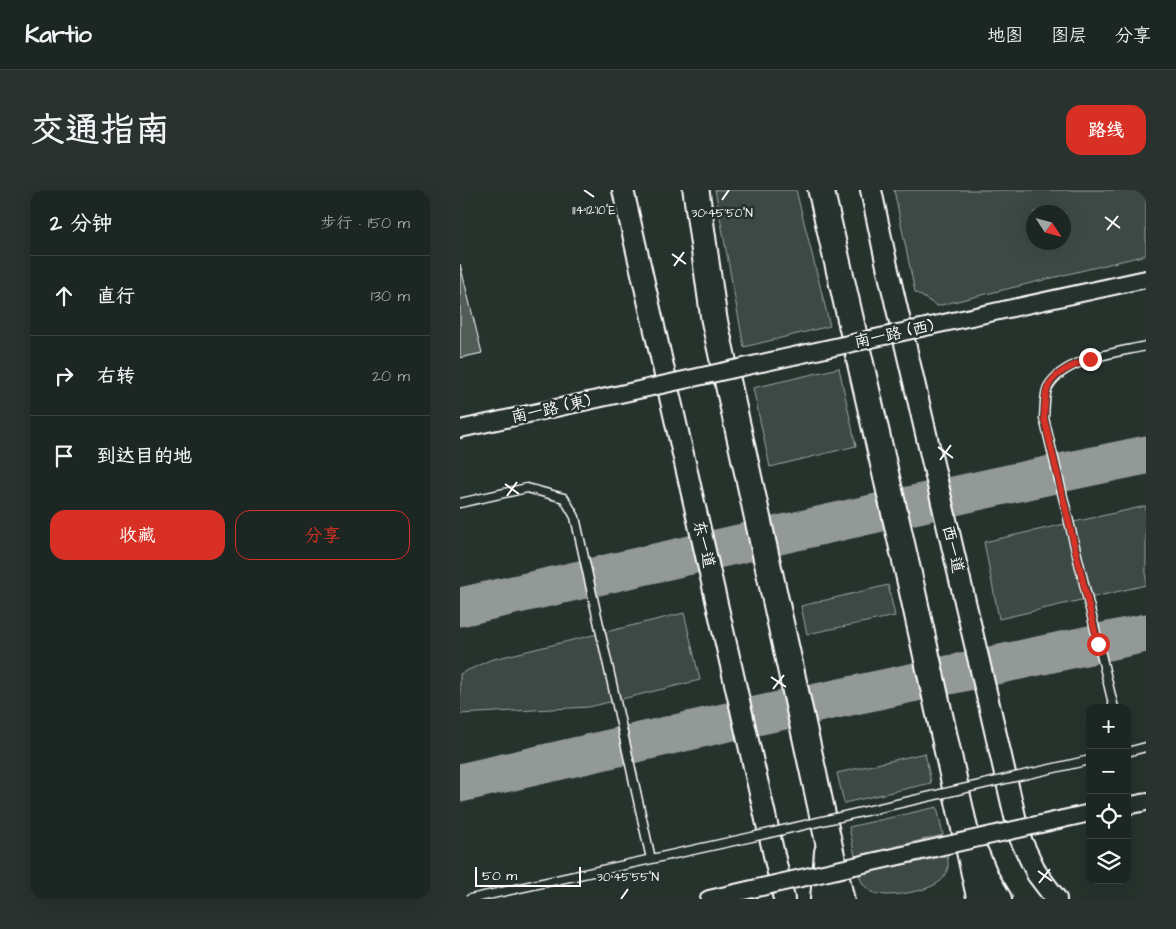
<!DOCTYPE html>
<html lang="zh">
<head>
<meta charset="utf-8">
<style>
	:root { --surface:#1c2622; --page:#29322f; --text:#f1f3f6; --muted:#a0a5a5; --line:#3a4340; --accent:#d93025 }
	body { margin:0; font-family:"Architects Daughter","LXGW WenKai TC",sans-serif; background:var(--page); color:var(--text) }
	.controls { position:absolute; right:15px; bottom:15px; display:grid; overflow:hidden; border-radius:10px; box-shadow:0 5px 20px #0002 }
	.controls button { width:45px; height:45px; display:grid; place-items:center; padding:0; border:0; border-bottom:1px solid var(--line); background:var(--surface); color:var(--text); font:25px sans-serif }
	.compass { position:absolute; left:566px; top:15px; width:45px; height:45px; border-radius:50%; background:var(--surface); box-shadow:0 5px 20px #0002; rotate:126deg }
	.scale { position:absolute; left:15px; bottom:12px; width:106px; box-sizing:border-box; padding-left:5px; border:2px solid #fff; border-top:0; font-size:14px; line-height:18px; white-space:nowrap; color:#fff; -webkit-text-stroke:4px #26332d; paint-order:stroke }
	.stop { position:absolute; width:15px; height:15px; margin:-11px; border:4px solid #d93025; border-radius:50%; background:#fff }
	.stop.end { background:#d93025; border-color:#fff; box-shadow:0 1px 5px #0008 }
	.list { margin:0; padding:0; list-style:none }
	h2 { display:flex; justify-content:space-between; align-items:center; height:65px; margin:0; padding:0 20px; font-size:21px }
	h2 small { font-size:16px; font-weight:400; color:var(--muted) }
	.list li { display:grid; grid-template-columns:32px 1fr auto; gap:15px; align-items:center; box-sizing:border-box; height:80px; padding:0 20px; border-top:1px solid var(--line) }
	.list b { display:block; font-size:19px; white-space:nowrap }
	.list em { font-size:16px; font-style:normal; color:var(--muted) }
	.actions { display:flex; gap:10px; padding:15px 20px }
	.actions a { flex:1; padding:11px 0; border:1px solid var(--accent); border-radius:15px; text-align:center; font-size:18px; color:var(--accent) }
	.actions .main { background:var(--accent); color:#fff }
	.icon { flex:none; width:28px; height:28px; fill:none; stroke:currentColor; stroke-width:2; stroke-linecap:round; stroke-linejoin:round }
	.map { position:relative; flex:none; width:686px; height:709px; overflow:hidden; border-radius:15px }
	header { display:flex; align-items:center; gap:30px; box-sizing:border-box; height:70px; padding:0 25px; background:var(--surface); border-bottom:1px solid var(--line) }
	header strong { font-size:24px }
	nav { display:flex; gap:28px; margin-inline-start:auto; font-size:18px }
	.intro { display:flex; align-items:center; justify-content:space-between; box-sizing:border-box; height:120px; padding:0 30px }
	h1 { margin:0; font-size:35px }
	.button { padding:12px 22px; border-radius:15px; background:var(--accent); color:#fff; font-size:18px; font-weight:700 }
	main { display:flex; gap:30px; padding:0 30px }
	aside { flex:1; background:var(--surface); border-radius:15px; box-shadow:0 5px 20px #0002 }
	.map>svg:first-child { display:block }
</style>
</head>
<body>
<header>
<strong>Kartio</strong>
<nav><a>地图</a><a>图层</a><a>分享</a></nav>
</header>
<div class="intro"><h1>交通指南</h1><a class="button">路线</a></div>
<main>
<aside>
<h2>2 分钟<small>步行 · 150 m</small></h2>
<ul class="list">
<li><svg class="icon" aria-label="ahead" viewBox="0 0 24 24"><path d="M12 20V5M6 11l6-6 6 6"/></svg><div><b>直行</b></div><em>130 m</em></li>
<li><svg class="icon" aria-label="right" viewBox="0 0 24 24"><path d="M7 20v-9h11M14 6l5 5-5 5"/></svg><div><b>右转</b></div><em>20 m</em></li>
<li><svg class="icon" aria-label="arrive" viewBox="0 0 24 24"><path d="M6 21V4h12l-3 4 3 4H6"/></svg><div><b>到达目的地</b></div></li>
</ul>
<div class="actions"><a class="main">收藏</a><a>分享</a></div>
</aside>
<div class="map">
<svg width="686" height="709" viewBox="0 0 686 709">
	<rect width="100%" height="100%" fill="#26332d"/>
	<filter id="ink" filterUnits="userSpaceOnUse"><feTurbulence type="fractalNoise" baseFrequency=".02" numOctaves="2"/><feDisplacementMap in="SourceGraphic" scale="10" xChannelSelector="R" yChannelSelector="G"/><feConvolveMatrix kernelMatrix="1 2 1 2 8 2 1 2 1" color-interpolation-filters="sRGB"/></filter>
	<g filter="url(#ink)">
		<path fill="#3e4944" stroke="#9ea4a2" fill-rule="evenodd" d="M255,0H336L370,136L284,157Z
			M434,0H686V65L477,116L455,102ZM574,22H604V52H574Z
			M379,178L396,256L310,277L293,198Z
			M686,316V395L539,429L524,352Z
			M428,395L435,426L347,444L341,416Z
			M224,423L240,490L129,517L0,524V484L30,470Z
			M465,563L471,593L384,613L377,583Z
			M477,617L483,645L395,666L389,637Z
			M487,666C494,693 468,699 447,703C428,706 405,709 399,684Z"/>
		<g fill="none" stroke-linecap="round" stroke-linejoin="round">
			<path stroke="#929996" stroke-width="39" d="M0,417C229,366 457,312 686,265
				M0,593L268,532L686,443"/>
		</g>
		<path fill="#515c57" stroke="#fff" d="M0,74L22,163L0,168Z"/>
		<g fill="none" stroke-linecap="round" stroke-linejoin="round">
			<g stroke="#fff" stroke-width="11">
				<path id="service" d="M0,313L67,298L104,308L115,327L191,669
					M654,518L584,228C585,219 584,205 588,197C604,168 657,163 686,156
					M667,562L686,557
					M568,584L630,570
					M10,709L292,647"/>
			</g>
			<g stroke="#fff" stroke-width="20">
				<path id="minor" d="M470,136L686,89
					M0,239L183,199
					M667,616L686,612
					M603,629L630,623
					M249,709L288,700"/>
			</g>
			<g stroke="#fff" stroke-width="24">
				<path id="tertiary" d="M163,0L324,709
					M411,0L427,76L560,648L577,684L596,709"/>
			</g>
			<g stroke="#fff" stroke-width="26">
				<path id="secondary" d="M517,663L528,689L540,709
					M362,709L366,662"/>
			</g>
			<g stroke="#fff" stroke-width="29">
				<path id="primary" d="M236,0L254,129L381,709
					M361,0L451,395L520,709"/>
			</g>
			<use href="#service" stroke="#26332d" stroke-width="8"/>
			<use href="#minor" stroke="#26332d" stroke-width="16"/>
			<use href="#tertiary" stroke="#26332d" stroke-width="20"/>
			<use href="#secondary" stroke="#26332d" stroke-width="22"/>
			<use href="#primary" stroke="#26332d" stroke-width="25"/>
			<g stroke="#fff" stroke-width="11" stroke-linecap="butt">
				<path id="service-bridge" d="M292,647L568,584"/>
			</g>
			<g stroke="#fff" stroke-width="20" stroke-linecap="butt">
				<path id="minor-bridge" d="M183,199L470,136
					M288,700L603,629"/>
			</g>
			<use href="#service-bridge" stroke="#26332d" stroke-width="8"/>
			<use href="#minor-bridge" stroke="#26332d" stroke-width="16"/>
		</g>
	</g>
	<g fill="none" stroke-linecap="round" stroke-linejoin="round" filter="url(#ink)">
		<path stroke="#d93025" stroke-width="6" d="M630,169C615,175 592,182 587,200C584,209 585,219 584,228L638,454"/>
	</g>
	<path fill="none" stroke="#fff" stroke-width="2" d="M124,0L134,7M262,10L269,0M645,27L660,38M647,40L658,26M212,64L226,74M214,76L224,62M478,257L493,268M480,270L491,255M45,294L59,304M47,306L57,292M311,487L326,497M313,499L324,485M578,681L592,691M579,693L590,679M161,709L168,699"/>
	<g text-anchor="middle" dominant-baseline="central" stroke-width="5" stroke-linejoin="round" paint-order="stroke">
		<g font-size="16" fill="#fff" stroke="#26332d">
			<text transform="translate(434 144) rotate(-12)">南一路 (西)</text>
			<text transform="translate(91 219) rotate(-12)">南一路 (東)</text>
			<text transform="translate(244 354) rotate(77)">东一道</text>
			<text transform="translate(493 359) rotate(77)">西一道</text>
		</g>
	</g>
	<g font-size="12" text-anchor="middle" fill="#fff" stroke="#26332d" stroke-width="5" stroke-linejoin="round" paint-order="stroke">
		<text x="134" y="24">114°12'10"E</text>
		<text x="262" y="27">30°45'50"N</text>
		<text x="168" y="691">30°45'55"N</text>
	</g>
</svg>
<div class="controls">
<button>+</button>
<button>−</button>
<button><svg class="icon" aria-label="locate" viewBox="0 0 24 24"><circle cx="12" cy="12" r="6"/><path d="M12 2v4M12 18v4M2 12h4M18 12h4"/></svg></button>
<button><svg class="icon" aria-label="layers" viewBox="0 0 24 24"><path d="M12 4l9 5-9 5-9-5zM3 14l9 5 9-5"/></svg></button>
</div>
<svg class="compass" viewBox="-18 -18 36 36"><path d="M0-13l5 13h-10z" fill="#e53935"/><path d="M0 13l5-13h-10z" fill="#a0a5a5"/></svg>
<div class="scale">50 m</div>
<div class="stop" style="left:638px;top:454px"></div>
<div class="stop end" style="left:630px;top:169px"></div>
</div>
</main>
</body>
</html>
